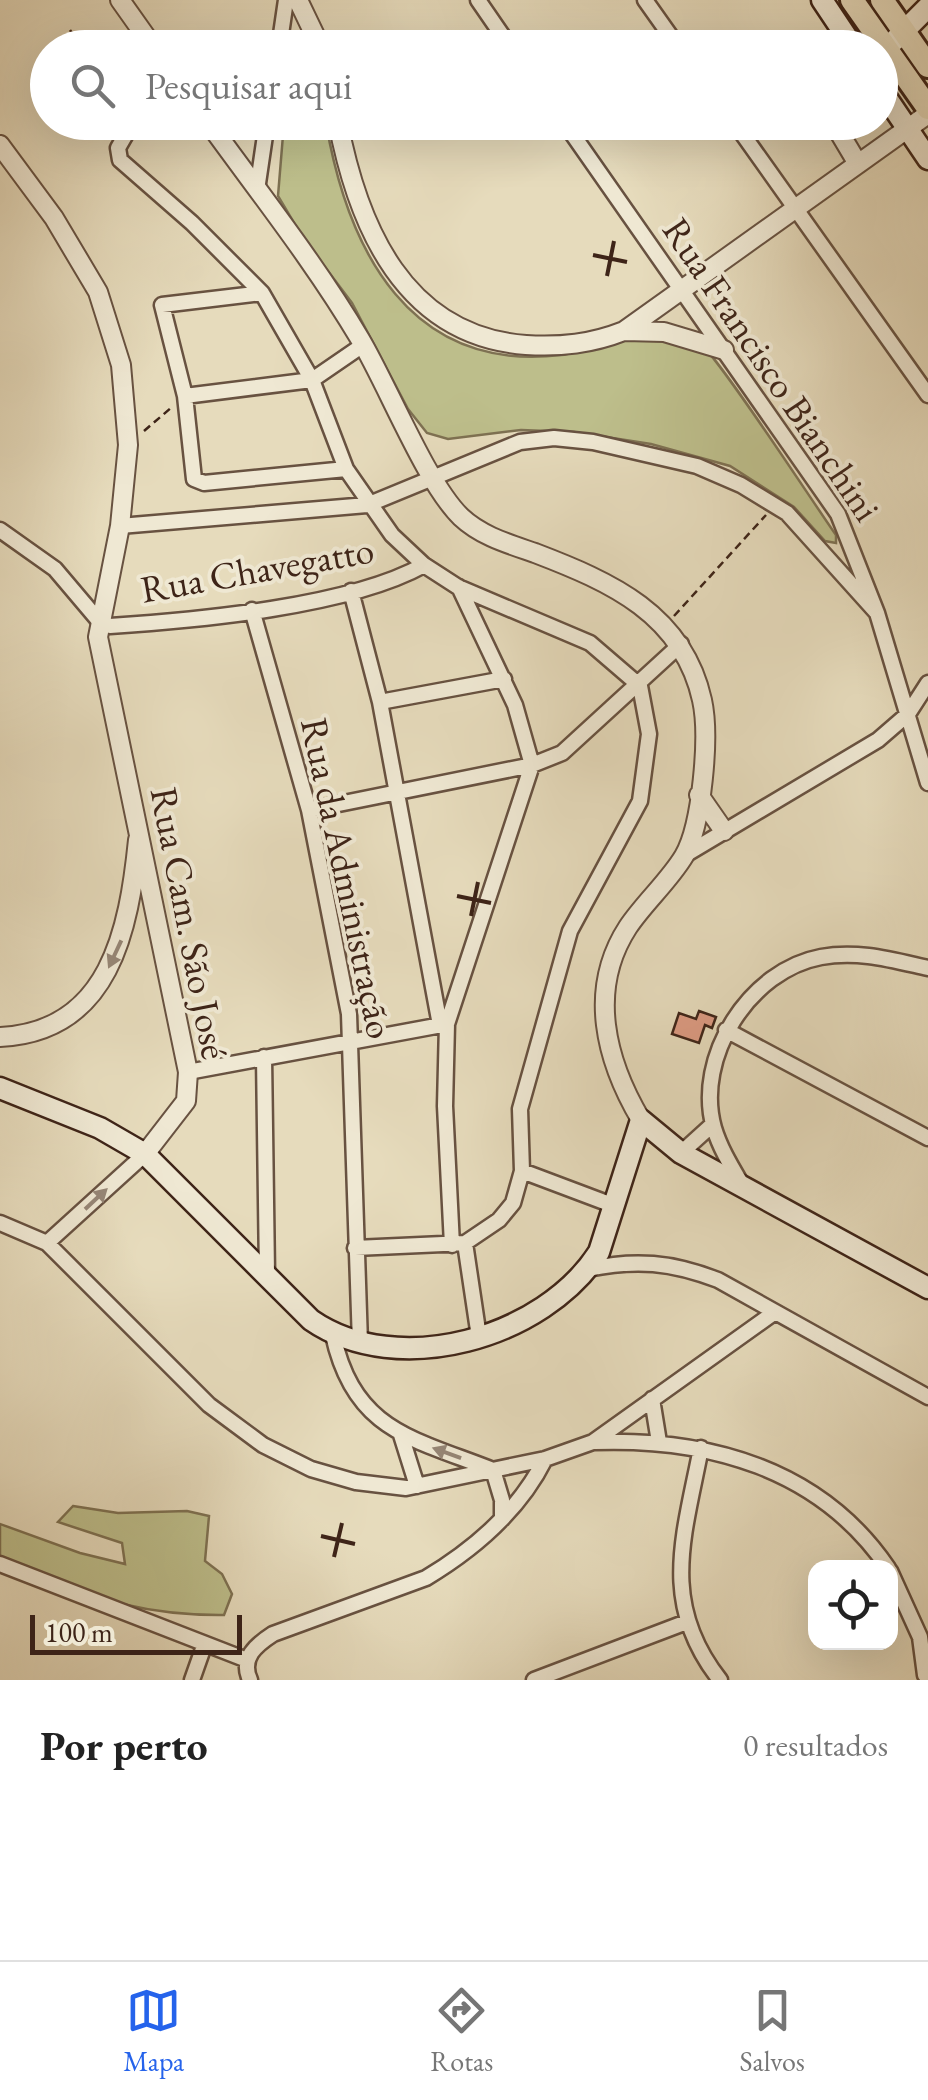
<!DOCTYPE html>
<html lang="pt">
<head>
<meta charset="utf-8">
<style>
	:root { --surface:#fff; --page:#f2f2f2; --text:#222; --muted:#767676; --line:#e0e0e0; --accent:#2563eb }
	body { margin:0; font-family:"EB Garamond",serif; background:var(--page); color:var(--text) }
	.controls { position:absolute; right:30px; bottom:30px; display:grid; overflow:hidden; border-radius:20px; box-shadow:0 10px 40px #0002 }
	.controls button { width:90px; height:90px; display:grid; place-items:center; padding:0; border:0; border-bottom:2px solid var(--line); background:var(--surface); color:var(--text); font:50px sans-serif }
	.scale { position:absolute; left:30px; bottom:25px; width:212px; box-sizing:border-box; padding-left:10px; border:5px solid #3e2418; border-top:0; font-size:28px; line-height:35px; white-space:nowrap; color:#3e2418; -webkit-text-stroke:8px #efe8d3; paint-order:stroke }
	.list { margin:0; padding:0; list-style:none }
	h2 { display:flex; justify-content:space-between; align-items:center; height:130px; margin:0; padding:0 40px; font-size:42px }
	h2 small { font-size:32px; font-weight:400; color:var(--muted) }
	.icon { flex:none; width:55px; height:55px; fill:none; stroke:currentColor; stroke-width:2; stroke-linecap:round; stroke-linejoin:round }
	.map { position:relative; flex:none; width:928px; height:1680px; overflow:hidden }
	.search { position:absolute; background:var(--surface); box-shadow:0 10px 40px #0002; left:30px; right:30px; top:30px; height:110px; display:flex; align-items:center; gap:25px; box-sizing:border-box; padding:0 35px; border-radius:55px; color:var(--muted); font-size:38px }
	.sheet { height:280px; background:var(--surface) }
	nav { display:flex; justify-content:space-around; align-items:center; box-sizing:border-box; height:140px; border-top:2px solid var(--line); background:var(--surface); font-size:28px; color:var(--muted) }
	nav a { display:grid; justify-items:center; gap:5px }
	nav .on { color:var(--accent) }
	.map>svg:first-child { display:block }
</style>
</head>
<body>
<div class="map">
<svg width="928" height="1680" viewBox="0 0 928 1680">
	<rect width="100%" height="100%" fill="#e6dbbc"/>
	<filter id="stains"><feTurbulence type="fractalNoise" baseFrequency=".002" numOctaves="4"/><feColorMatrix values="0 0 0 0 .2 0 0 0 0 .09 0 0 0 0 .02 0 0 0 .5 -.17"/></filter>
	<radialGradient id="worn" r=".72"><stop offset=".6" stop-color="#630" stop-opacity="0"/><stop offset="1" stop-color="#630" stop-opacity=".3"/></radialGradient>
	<path fill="#bdbe8b" stroke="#7e7152" stroke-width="2.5" d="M284,123H326C348,251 410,373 561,355C584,353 642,329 656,330C669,332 687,339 700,344C714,350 818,510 836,535V543L825,541L794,507L730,466L651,444L574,432L521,430L448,439L427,433L408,409L352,303L303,238L278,196Z
		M73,1506L118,1513L187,1511L209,1516L205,1561L222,1574L232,1594L224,1615C134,1616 83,1593 0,1564V1524L80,1553L125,1564L122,1543L58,1522Z"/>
	<path fill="#dd9b83" stroke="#3e2418" stroke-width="2.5" d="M699,1011L716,1017L712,1028L705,1025L699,1043L672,1034L679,1013L696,1019Z"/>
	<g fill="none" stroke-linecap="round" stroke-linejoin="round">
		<g stroke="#685241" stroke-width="19">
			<path id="minor" d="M478,0L511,48
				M645,0L679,48
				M279,48L286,0
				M133,122L118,148L120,160L192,223L262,293L312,380L346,469L392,535L424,565L458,587L590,643L640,686
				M564,122L838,514L877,613L928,783
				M734,122L928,395
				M257,190L267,122
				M262,293L162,305L185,396L194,479L204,483L346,469
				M185,396L312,380L363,345
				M120,526L367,505L520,442L554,438L593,442L697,466L741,485L787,513L877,613
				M0,530L55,569L99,621L110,626C198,620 348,607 424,565
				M351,591L380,702L440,1025
				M252,610L309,810L349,1014L360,1343
				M380,702L504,679
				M309,810L532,765L562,753L681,644
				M685,855L878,740L908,714L928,683
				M726,1030L928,1138
				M264,1057L267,1273
				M188,1072L447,1024
				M681,1153L713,1124
				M522,1171L615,1206
				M741,1183C731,1166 720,1148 714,1128C694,1057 750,970 821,957C858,950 892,960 928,968
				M0,1223L47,1243L209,1405L263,1445L311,1469L356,1482L406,1488L545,1459L593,1442L775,1312
				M47,1243L145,1154
				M465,1243L479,1337
				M452,1245L445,1106L447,1024L532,765L515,705L459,587
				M355,1248L465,1243L499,1220L513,1203L522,1171L520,1109L570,931L640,801L649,734L640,686
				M588,1269C636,1259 671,1262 718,1280L928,1397
				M333,1335C354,1431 412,1438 493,1470L502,1500V1519
				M652,1399L659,1442
				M401,1435L417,1486
				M594,1442C708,1438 820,1468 888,1568
				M701,1448C684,1536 659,1603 720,1680
				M0,1564L247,1660
				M890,1571L920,1637L925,1675
				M192,1680L204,1646
				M250,1680C240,1658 256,1645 273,1634L426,1578C476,1548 519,1511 545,1459
				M534,1680L684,1623"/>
		</g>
		<g stroke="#685241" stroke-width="22">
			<path id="tertiary" d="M120,0L154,48
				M298,0L321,48
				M279,45L320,44
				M208,122C260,194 315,263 360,339C388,386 426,483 461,517C481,536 509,544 535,553C611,582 683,614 702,700C710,736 702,825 684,856C669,881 644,903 628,927C587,990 606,1061 641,1120
				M338,122C358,227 404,336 526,345C561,347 591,344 624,331L928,114
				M833,122L858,164
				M0,145L54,218L98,292L121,365L128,445L120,526L98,637L188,1072L186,1101L145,1154
				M625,331L664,332L724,350
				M699,795L724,831
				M0,1037C110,1032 129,929 138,840"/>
		</g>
		<g stroke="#3e2418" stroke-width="25">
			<path id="secondary" d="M822,0L854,48
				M894,41L928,7
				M880,88L928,159
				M0,1088L100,1128L145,1154L311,1320C398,1380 544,1338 599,1252L641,1120L681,1153L928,1288"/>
		</g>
		<g stroke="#3e2418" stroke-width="28">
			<path id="primary" d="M852,0L928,108
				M882,0L928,66"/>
		</g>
		<path stroke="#3e2418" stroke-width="2.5" stroke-dasharray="8 5" stroke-linecap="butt" d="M70,30L82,48
			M144,431L172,407
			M674,616L766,515"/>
		<use href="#minor" stroke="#efe8d3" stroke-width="14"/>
		<use href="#tertiary" stroke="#efe8d3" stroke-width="18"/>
		<use href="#secondary" stroke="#efe8d3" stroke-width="20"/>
		<use href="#primary" stroke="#e6dbbc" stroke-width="22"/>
	</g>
	<defs><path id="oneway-solid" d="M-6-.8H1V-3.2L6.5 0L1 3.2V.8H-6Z" transform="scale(2.5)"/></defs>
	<g fill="#968676">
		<use href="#oneway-solid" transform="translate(115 954) rotate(115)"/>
		<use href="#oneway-solid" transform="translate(96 1199) rotate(-43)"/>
		<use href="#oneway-solid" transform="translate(447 1453) rotate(-160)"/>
	</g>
	<path fill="none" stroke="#3e2418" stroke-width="4" d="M593,255L627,262M607,276L614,241M457,896L491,903M471,916L478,882M321,1536L355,1544M334,1557L342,1523"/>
	<g text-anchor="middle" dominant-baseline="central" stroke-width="8" stroke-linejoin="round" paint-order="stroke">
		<g font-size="38" fill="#3e2418" stroke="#efe8d3">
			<text transform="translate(772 369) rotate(56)">Rua Francisco Bianchini</text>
			<text transform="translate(257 569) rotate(-10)">Rua Chavegatto</text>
			<text transform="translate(348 878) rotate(78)">Rua da Administração</text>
			<text transform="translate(190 923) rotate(79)">Rua Cam. São José</text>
		</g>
	</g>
	<rect width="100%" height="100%" filter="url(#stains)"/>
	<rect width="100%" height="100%" fill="url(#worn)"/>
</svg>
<div class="controls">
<button><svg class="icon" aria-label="locate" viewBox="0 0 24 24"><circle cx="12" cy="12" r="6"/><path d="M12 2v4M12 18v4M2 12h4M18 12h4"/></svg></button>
</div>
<div class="scale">100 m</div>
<div class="search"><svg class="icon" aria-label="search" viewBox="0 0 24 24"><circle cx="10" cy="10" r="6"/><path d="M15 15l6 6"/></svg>Pesquisar aqui</div>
</div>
<section class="sheet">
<h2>Por perto<small>0 resultados</small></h2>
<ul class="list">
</ul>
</section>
<nav>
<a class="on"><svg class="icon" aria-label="map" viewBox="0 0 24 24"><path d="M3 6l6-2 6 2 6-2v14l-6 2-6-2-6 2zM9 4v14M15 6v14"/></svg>Mapa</a>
<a><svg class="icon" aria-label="directions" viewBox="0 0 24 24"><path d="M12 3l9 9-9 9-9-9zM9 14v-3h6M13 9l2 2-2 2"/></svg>Rotas</a>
<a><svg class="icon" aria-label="saved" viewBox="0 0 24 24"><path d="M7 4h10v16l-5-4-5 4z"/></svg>Salvos</a>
</nav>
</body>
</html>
